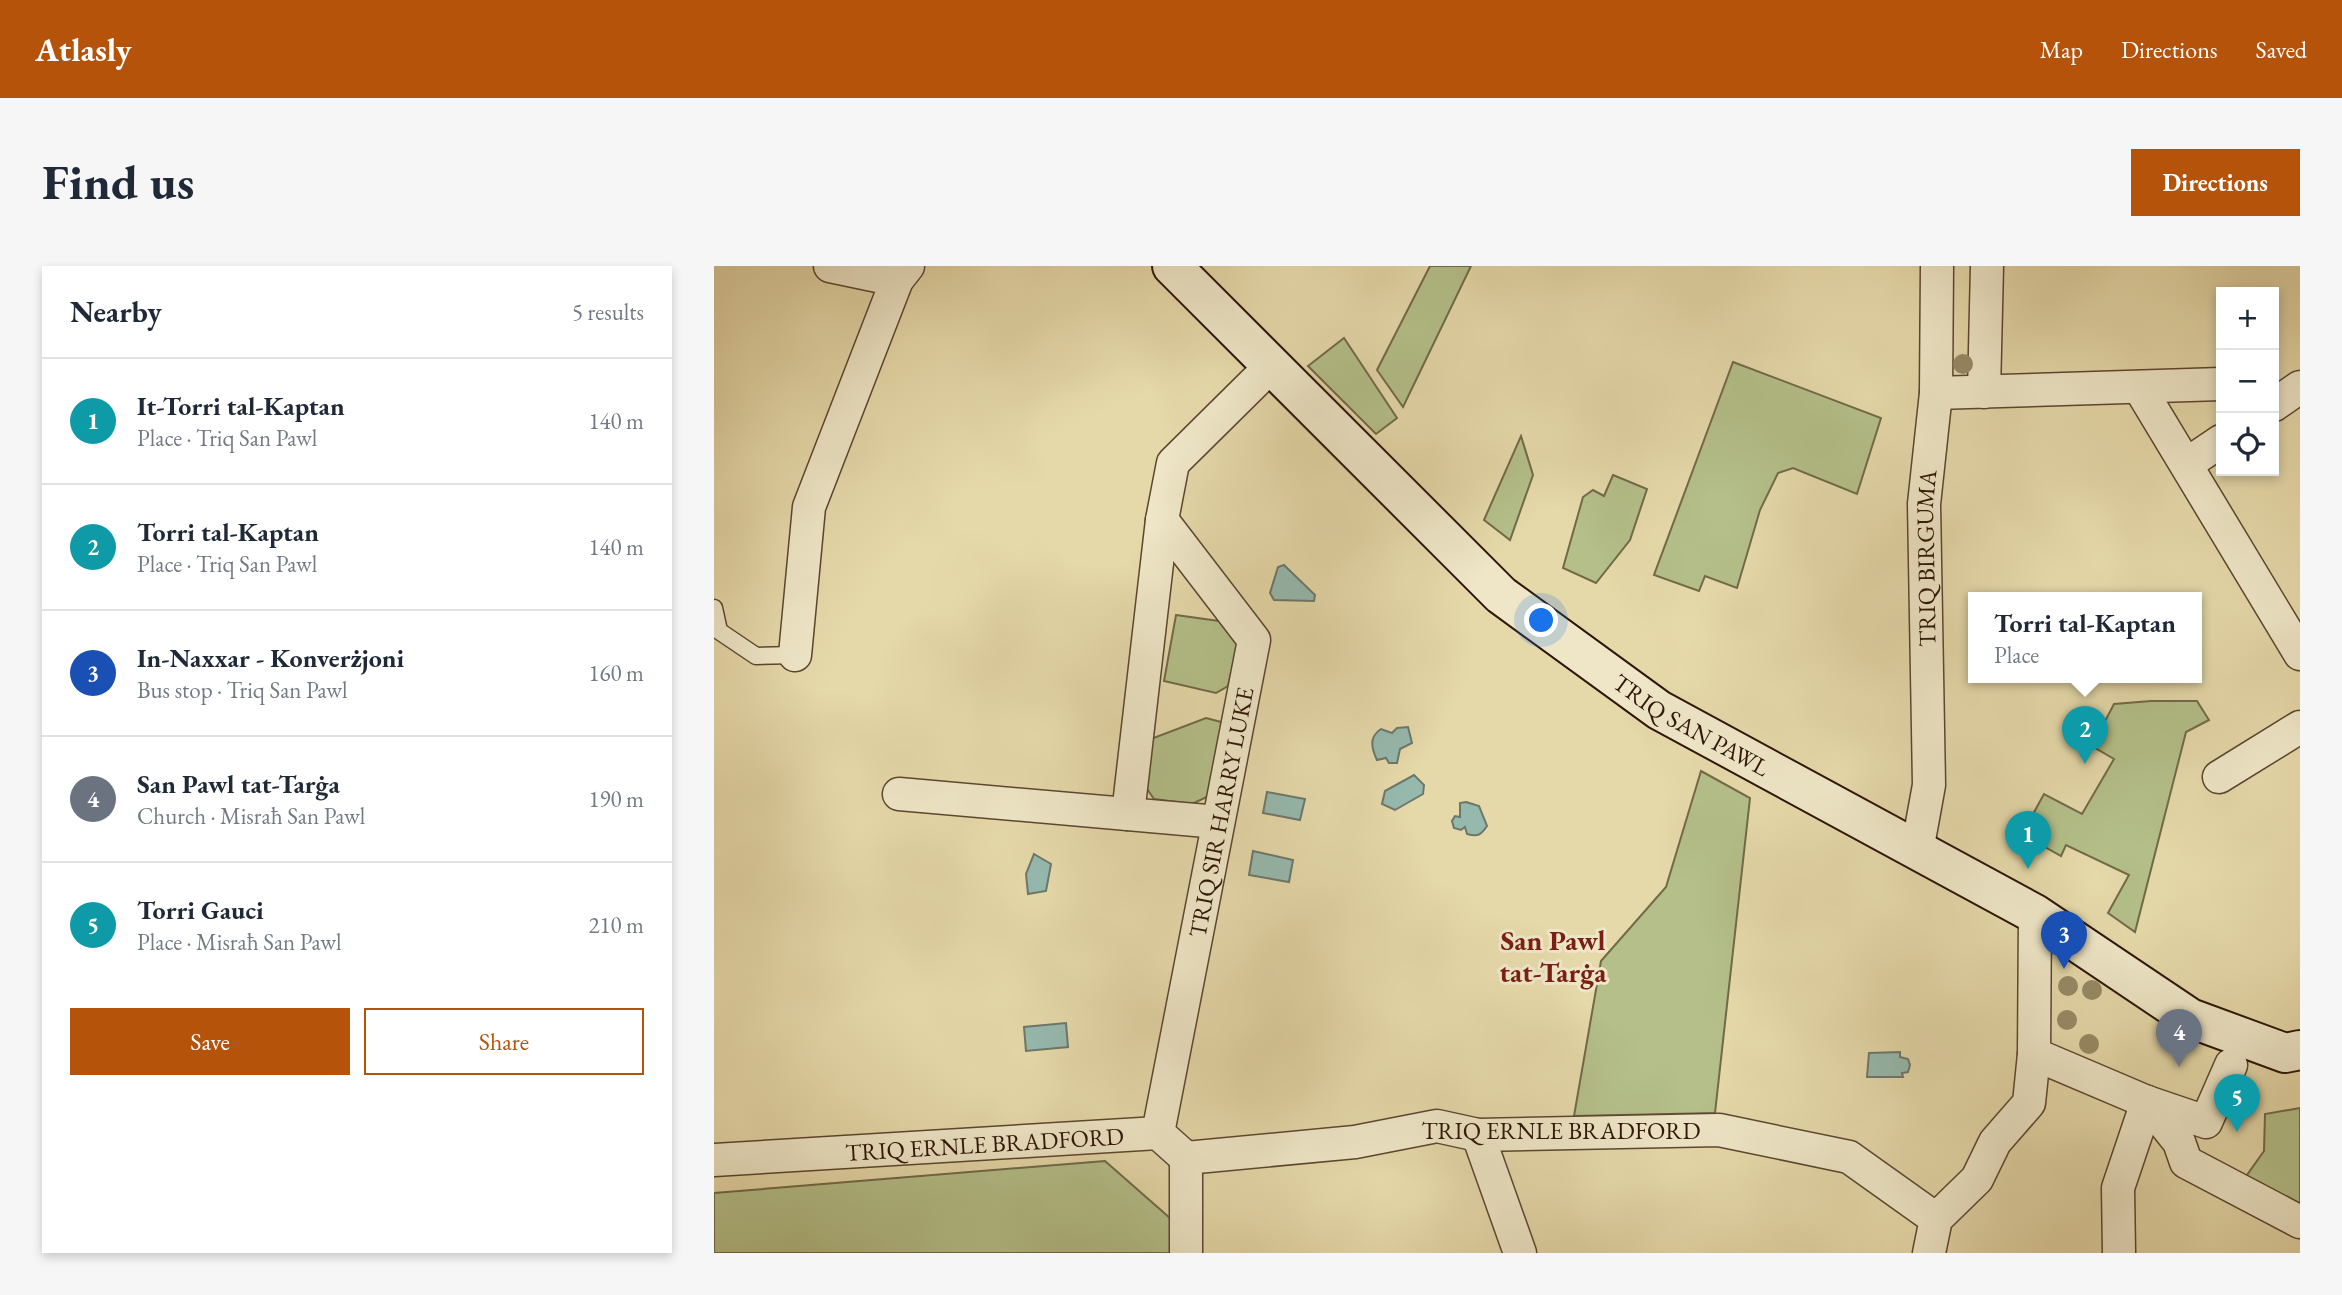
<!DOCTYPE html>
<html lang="en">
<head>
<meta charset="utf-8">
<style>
	:root { --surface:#fff; --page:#f6f6f7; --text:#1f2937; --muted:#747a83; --line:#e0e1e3; --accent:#b45309 }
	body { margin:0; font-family:"EB Garamond",serif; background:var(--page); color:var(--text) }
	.controls { position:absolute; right:21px; top:21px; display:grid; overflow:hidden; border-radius:0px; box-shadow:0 4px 10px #0003 }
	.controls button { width:63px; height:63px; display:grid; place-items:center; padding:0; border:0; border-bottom:2px solid var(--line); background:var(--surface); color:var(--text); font:35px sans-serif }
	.you { position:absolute; left:828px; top:355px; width:24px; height:24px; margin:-18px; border:5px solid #fff; border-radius:50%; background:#1a73e8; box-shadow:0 0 0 10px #1a73e833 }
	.badge { display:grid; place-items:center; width:46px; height:46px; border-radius:50%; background:var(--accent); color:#fff; font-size:23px; font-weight:700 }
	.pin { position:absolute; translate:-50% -58px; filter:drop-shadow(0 2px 4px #0008) }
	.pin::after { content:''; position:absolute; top:37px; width:24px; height:21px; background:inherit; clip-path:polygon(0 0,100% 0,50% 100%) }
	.popup { position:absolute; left:1254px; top:326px; width:234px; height:91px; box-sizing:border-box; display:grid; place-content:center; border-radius:0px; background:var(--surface); filter:drop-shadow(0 2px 5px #0005); font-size:23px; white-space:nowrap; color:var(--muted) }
	.popup b { font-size:26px; color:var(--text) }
	.popup::after { content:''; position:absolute; left:50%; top:100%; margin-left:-14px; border:14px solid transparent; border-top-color:var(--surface) }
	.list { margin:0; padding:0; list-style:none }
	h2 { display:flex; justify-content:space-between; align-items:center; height:91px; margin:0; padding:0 28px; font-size:30px }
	h2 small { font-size:23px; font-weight:400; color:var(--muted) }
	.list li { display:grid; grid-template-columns:46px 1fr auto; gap:21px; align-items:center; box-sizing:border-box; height:126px; padding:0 28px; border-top:2px solid var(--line) }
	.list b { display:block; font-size:26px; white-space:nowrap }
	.list p { margin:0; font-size:23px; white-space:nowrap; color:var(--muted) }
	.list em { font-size:23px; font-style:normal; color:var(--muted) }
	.actions { display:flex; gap:14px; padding:21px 28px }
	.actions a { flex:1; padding:16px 0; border:2px solid var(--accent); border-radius:0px; text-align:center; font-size:24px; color:var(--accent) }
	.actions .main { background:var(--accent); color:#fff }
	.icon { flex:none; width:38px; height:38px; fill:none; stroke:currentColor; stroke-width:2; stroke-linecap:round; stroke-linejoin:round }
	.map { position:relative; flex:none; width:1586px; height:987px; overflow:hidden; border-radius:0px }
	header { display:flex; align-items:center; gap:42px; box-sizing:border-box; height:98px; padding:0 35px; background:var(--accent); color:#fff }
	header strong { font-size:33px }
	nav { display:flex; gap:38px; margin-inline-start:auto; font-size:24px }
	.intro { display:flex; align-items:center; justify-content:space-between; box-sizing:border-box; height:168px; padding:0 42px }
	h1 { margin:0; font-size:49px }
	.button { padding:18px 32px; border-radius:0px; background:var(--accent); color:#fff; font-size:24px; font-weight:700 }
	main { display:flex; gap:42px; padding:0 42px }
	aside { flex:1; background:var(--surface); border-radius:0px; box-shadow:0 4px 10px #0003 }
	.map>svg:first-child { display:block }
</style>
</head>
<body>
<header>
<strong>Atlasly</strong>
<nav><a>Map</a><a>Directions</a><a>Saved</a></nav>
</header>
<div class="intro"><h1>Find us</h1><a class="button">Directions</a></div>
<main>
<aside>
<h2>Nearby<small>5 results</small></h2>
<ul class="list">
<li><span class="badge" style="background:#0f9aa8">1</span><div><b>It-Torri tal-Kaptan</b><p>Place · Triq San Pawl</p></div><em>140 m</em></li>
<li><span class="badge" style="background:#0f9aa8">2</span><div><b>Torri tal-Kaptan</b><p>Place · Triq San Pawl</p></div><em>140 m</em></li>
<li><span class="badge" style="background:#1a4fb4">3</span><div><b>In-Naxxar - Konverżjoni</b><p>Bus stop · Triq San Pawl</p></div><em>160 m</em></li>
<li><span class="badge" style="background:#6b7280">4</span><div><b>San Pawl tat-Tarġa</b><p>Church · Misraħ San Pawl</p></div><em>190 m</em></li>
<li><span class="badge" style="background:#0f9aa8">5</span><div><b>Torri Gauci</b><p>Place · Misraħ San Pawl</p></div><em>210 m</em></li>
</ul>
<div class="actions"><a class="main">Save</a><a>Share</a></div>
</aside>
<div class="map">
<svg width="1586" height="987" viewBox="0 0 1586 987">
	<rect width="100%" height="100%" fill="#e5d8a9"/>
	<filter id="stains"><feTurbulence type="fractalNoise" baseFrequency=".00286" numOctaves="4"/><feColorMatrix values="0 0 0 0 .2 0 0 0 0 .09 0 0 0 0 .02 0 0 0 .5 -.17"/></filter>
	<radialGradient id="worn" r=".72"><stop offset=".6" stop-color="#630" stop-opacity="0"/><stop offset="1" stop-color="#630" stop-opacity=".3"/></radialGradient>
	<path fill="#b4bf89" stroke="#716a48" stroke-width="2" d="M716,0H757L689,141L663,104Z
		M630,72L683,152L662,168L594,100Z
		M1019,96L1167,152L1143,228L1079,202L1064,207L1046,244L1023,322L991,310L985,325L940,309Z
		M807,170L819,209L796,274L770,254Z
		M899,209L933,223L916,274L882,317L849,302L869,231L879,224L890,230Z
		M462,349L505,355L525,374L514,420L502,427L450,415Z
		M1437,435H1483L1495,454L1472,466L1421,666L1394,647L1415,609L1352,579L1347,590L1308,568L1330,528L1368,548L1400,493L1378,480L1400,438Z
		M492,452L511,457L497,529L478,538L440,533L431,520L437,473Z
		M987,505L1036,532L1001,847L860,850L887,695L952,621Z
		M1586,842V947L1528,916L1550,885L1551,848Z
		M391,895L457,953L458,987H0V927Z"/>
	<path fill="#96b9ae" stroke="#6c776b" stroke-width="2" d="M570,299L601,329L600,335L560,334L556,327L564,301Z
		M694,461L698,477L686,483L683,497H675L672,492L663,494C657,481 655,471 667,463L678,467L683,462Z
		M700,509L710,519L709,528L681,544L668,538L671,525Z
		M553,526L591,533L586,554L549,547Z
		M752,536L765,540L773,560C767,569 764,571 753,568L751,561L747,564L740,562L738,555L741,550L746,551V537Z
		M539,585L579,594L575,616L535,609Z
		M320,588L337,598L332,625L314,628L312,608Z
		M352,757L354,781L312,785L310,761Z
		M1186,786V791L1194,793L1196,799L1194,806L1188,807L1189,811H1153L1155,787Z"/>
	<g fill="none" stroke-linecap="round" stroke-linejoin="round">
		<g stroke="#5c4630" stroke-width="19">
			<path id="service" d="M0,342L5,365L42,390L81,389"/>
		</g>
		<g stroke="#5c4630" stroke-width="35">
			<g id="minor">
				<path d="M116,0L183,14"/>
				<path d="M1425,121L1586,388"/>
				<path d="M1270,126L1273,0"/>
				<path d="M1222,127L1507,118"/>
				<path d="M1560,139L1586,121"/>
				<path d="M1473,198L1507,175"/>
				<path d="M81,389L95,241L183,14L194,0"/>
				<path d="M1505,511L1586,461"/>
				<path d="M185,528L504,556"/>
				<path d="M414,548L448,254L459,197L557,100"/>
				<path id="s1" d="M1203,585L1215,519L1210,238L1222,127L1223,0"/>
				<path d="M1321,648L1320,788L1433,836L1492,856L1517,799"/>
				<path d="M1433,836L1465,876L1472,896L1586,956"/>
				<path id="s2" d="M444,867L540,374L448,254"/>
				<path d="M764,869L806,987"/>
				<path d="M472,892V987"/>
				<path id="s3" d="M0,894L444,867L472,892L641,876L723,860L764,869L1005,864L1135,891L1222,953"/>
				<path d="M1215,987L1222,953L1263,913L1281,876L1315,837L1320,788"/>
				<path d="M1405,987L1404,922L1433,836"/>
			</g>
		</g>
		<g stroke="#2e1507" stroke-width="42">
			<g id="secondary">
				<path id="s4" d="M458,0L787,329L945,444L1321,648L1476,752L1571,787L1586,784"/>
			</g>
		</g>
		<use href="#service" stroke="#eee6c7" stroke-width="16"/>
		<use href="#minor" stroke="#eee6c7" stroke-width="32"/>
		<use href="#secondary" stroke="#eee6c7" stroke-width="38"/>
	</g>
	<g fill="#968965">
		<circle cx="1249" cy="98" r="10"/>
		<circle cx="1354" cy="720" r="10"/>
		<circle cx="1378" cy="724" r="10"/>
		<circle cx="1353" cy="754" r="10"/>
		<circle cx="1375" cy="778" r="10"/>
	</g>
	<g text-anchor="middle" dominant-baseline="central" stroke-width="6" stroke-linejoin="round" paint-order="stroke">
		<g font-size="24" fill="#2e1507" stroke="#eee6c7">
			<text stroke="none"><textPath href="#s1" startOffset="294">TRIQ BIRGUMA</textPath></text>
			<text stroke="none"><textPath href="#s4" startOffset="696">TRIQ SAN PAWL</textPath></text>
			<text stroke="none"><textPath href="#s2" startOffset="327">TRIQ SIR HARRY LUKE</textPath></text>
			<text x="847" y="864">TRIQ ERNLE BRADFORD</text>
			<text stroke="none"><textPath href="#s3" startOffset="271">TRIQ ERNLE BRADFORD</textPath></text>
		</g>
		<g font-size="28" font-weight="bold" fill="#7a1f14" stroke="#eee6c7">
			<text x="839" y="674">San Pawl<tspan x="839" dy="32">tat-Tarġa</tspan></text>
		</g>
	</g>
	<rect width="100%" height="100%" filter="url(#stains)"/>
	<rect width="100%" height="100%" fill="url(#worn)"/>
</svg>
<div class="controls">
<button>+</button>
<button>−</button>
<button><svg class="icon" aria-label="locate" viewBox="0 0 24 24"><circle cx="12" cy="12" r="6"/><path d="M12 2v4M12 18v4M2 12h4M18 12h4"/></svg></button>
</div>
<div class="you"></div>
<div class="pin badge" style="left:1314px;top:603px;background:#0f9aa8">1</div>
<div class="pin badge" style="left:1371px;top:498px;background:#0f9aa8">2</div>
<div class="popup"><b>Torri tal-Kaptan</b>Place</div>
<div class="pin badge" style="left:1350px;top:703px;background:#1a4fb4">3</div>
<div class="pin badge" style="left:1465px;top:801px;background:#6b7280">4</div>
<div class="pin badge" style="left:1523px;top:866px;background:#0f9aa8">5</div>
</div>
</main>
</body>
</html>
